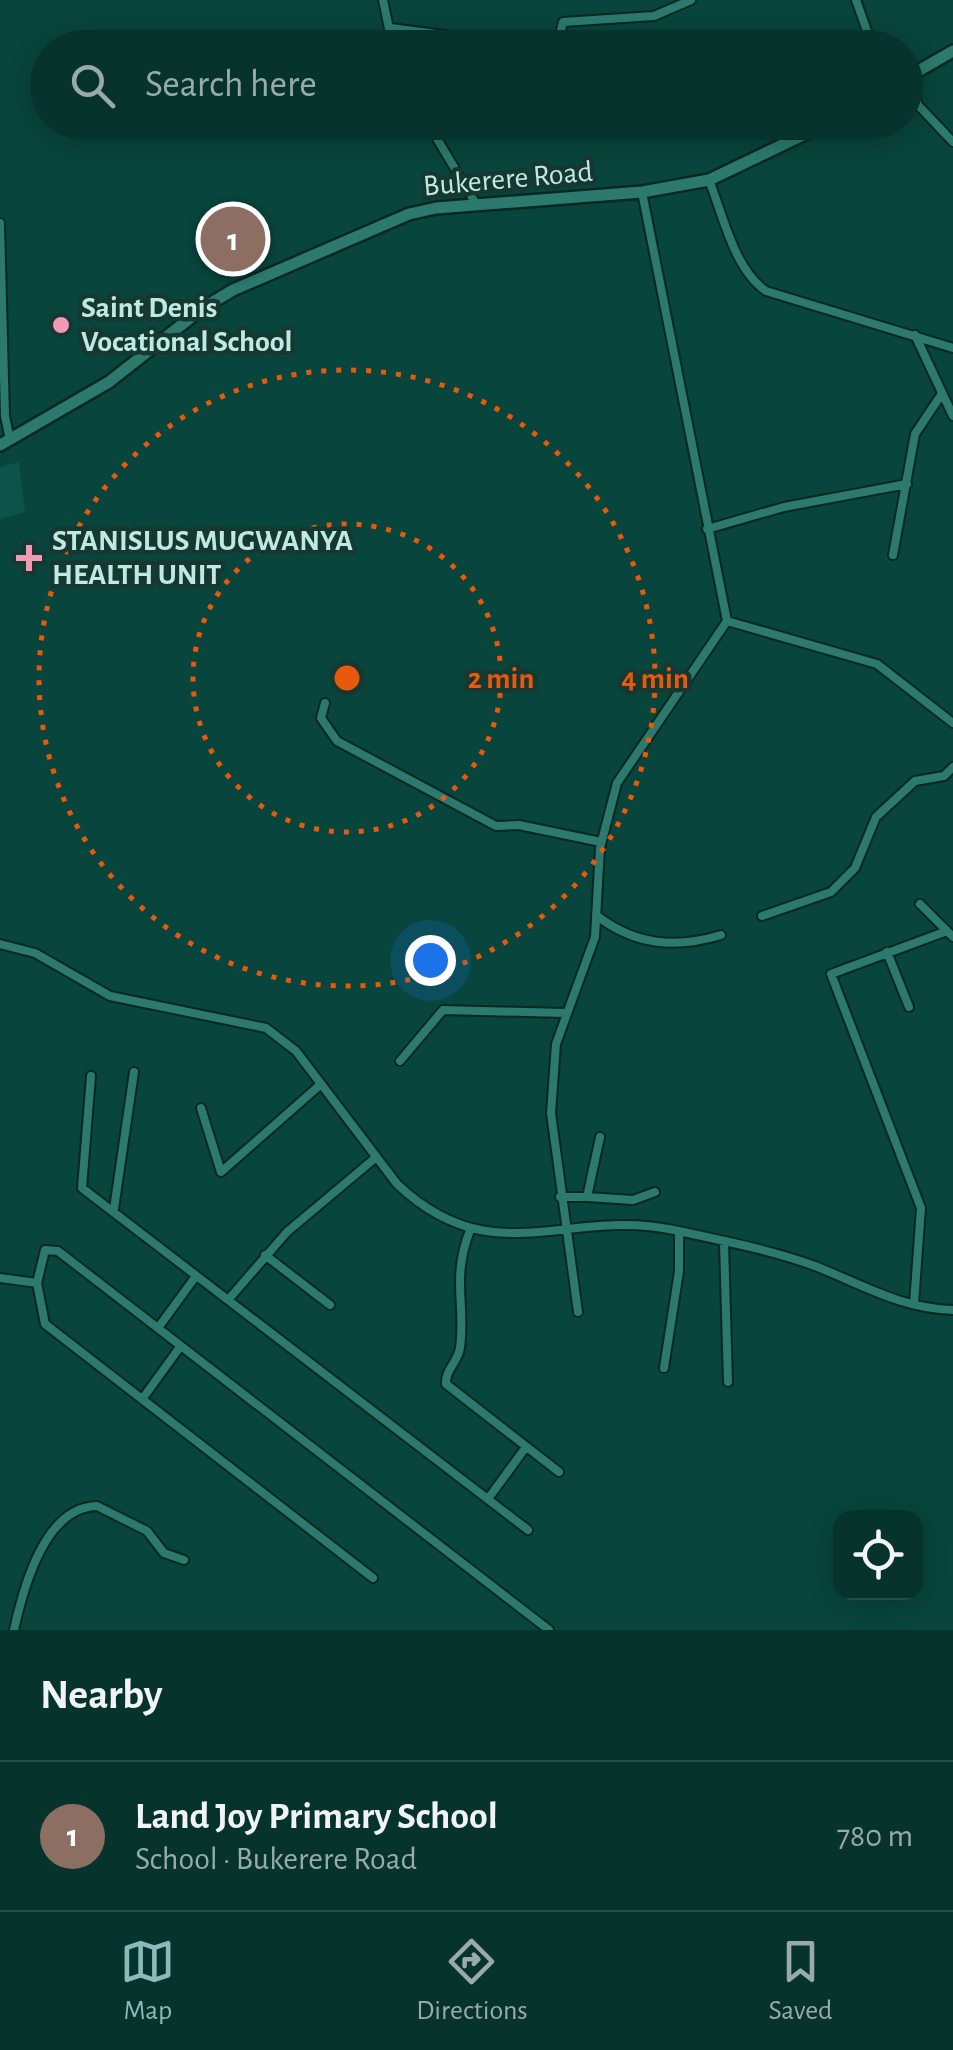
<!DOCTYPE html>
<html lang="en">
<head>
<meta charset="utf-8">
<style>
	:root { --surface:#06342d; --page:#0f3c35; --text:#f1f3f6; --muted:#98aaaa; --line:#274f49; --accent:#8bbbb9 }
	body { margin:0; font-family:"Alegreya Sans",sans-serif; background:var(--page); color:var(--text) }
	.controls { position:absolute; right:30px; bottom:30px; display:grid; overflow:hidden; border-radius:20px; box-shadow:0 5px 25px #0003 }
	.controls button { width:90px; height:90px; display:grid; place-items:center; padding:0; border:0; border-bottom:2px solid var(--line); background:var(--surface); color:var(--text); font:50px sans-serif }
	.you { position:absolute; left:430px; top:960px; width:35px; height:35px; margin:-25px; border:8px solid #fff; border-radius:50%; background:#1a73e8; box-shadow:0 0 0 15px #1a73e833 }
	.badge { display:grid; place-items:center; width:65px; height:65px; border-radius:50%; background:var(--accent); color:#fff; font-size:32px; font-weight:700 }
	.pin { position:absolute; translate:-50% -50%; border:5px solid #fff; box-shadow:0 2px 10px #0006 }
	.list { margin:0; padding:0; list-style:none }
	h2 { display:flex; justify-content:space-between; align-items:center; height:130px; margin:0; padding:0 40px; font-size:42px }
	h2 small { font-size:32px; font-weight:400; color:var(--muted) }
	.list li { display:grid; grid-template-columns:65px 1fr auto; gap:30px; align-items:center; box-sizing:border-box; height:150px; padding:0 40px; border-top:2px solid var(--line) }
	.list b { display:block; font-size:38px; white-space:nowrap }
	.list p { margin:0; font-size:32px; white-space:nowrap; color:var(--muted) }
	.list em { font-size:32px; font-style:normal; color:var(--muted) }
	.icon { flex:none; width:55px; height:55px; fill:none; stroke:currentColor; stroke-width:2; stroke-linecap:round; stroke-linejoin:round }
	.map { position:relative; flex:none; width:953px; height:1630px; overflow:hidden }
	.search { position:absolute; background:var(--surface); box-shadow:0 5px 25px #0003; left:30px; right:30px; top:30px; height:110px; display:flex; align-items:center; gap:25px; box-sizing:border-box; padding:0 35px; border-radius:55px; color:var(--muted); font-size:38px }
	.sheet { height:280px; background:var(--surface) }
	nav { display:flex; justify-content:space-around; align-items:center; box-sizing:border-box; height:140px; border-top:2px solid var(--line); background:var(--surface); font-size:28px; color:var(--muted) }
	nav a { display:grid; justify-items:center; gap:5px }
	nav .on { color:var(--accent) }
	.map>svg:first-child { display:block }
</style>
</head>
<body>
<div class="map">
<svg width="953" height="1630" viewBox="0 0 953 1630">
	<rect width="100%" height="100%" fill="#08453c"/>
	<path fill="#0e5349" d="M19,462L25,512L0,519V467Z"/>
	<g fill="none" stroke-linecap="round" stroke-linejoin="round">
		<g stroke="#062823" stroke-width="12">
			<path id="street" d="M383,0L393,48
				M856,0L873,48
				M391,28L474,39L496,48
				M520,48L559,38L563,22L654,16L691,0
				M908,76L918,105L953,142
				M427,122L476,204
				M709,180C723,215 734,269 766,291L953,348
				M642,192L727,621L877,664L953,723
				M0,223L5,416L10,440
				M915,335L953,416
				M707,529L784,507L907,484
				M893,555L915,434L941,395
				M325,703L321,718L337,741L496,826L519,825L601,842
				M920,904L953,937
				M596,915C634,945 675,949 721,935
				M762,916L831,892L855,868L876,817L915,781L944,776L953,767
				M0,944L35,953L110,996L266,1028L296,1051L397,1184C493,1275 567,1207 674,1230C720,1240 771,1250 815,1266C861,1284 902,1309 953,1310
				M887,952L909,1007
				M400,1061L443,1010L565,1013
				M91,1076L82,1188L528,1530
				M201,1108L221,1172L320,1085
				M560,1197H587L600,1137
				M587,1197L633,1200L655,1192
				M114,1209L134,1072
				M470,1230C451,1280 466,1302 460,1348C458,1362 445,1370 446,1384L559,1472
				M724,1243L728,1382
				M265,1255L330,1305
				M0,1278L37,1283
				M228,1300L287,1232L374,1159
				M914,1304L921,1208L831,974L947,931
				M578,1312L551,1113L556,1044L595,937L600,848L617,783L727,621
				M158,1328L196,1276
				M664,1368L679,1271V1231
				M143,1398L180,1347
				M488,1499L526,1447
				M373,1578L45,1324L37,1283L45,1250L58,1251L549,1630
				M14,1630C23,1589 44,1507 97,1506L147,1531L164,1553L184,1560"/>
		</g>
		<g stroke="#062823" stroke-width="16">
			<path id="secondary" d="M906,78L953,51
				M0,445L109,382L203,308L233,290L409,214L436,208L642,192L709,180L830,122"/>
		</g>
		<use href="#street" stroke="#2b7a6d" stroke-width="8"/>
		<use href="#secondary" stroke="#2b7a6d" stroke-width="11"/>
	</g>
	<g fill="none" stroke="#e8590c" stroke-width="5" stroke-dasharray="5 10">
		<circle cx="347" cy="678" r="154"/>
		<circle cx="347" cy="678" r="308"/>
	</g>
	<g fill="#f19ab4" stroke="#173731" stroke-width="4">
		<circle cx="61" cy="325" r="10"/>
		<path d="M24 543h10v10h10v10h-10v10h-10v-10h-10v-10h10z"/>
	</g>
	<g text-anchor="middle" dominant-baseline="central" stroke-width="9" stroke-linejoin="round" paint-order="stroke">
		<g font-size="30" fill="#bdebe2" stroke="#173731">
			<text transform="translate(508 179) rotate(-5)">Bukerere Road</text>
		</g>
		<g font-size="30" font-weight="bold" fill="#bdebe2" stroke="#173731" text-anchor="start">
			<text x="81" y="308">Saint Denis<tspan x="81" dy="34">Vocational School</tspan></text>
			<text x="52" y="541">STANISLUS MUGWANYA<tspan x="52" dy="34">HEALTH UNIT</tspan></text>
		</g>
	</g>
	<circle cx="347" cy="678" r="15" fill="#e8590c" stroke="#173731" stroke-width="5"/>
	<g font-size="30" text-anchor="middle" font-weight="bold" fill="#e8590c" stroke="#173731" stroke-width="9" stroke-linejoin="round" paint-order="stroke">
		<text x="501" y="688">2 min</text>
		<text x="655" y="688">4 min</text>
	</g>
</svg>
<div class="controls">
<button><svg class="icon" aria-label="locate" viewBox="0 0 24 24"><circle cx="12" cy="12" r="6"/><path d="M12 2v4M12 18v4M2 12h4M18 12h4"/></svg></button>
</div>
<div class="you"></div>
<div class="pin badge" style="left:233px;top:239px;background:#8d6e63">1</div>
<div class="search"><svg class="icon" aria-label="search" viewBox="0 0 24 24"><circle cx="10" cy="10" r="6"/><path d="M15 15l6 6"/></svg>Search here</div>
</div>
<section class="sheet">
<h2>Nearby<small></small></h2>
<ul class="list">
<li><span class="badge" style="background:#8d6e63">1</span><div><b>Land Joy Primary School</b><p>School · Bukerere Road</p></div><em>780 m</em></li>
</ul>
</section>
<nav>
<a class="on"><svg class="icon" aria-label="map" viewBox="0 0 24 24"><path d="M3 6l6-2 6 2 6-2v14l-6 2-6-2-6 2zM9 4v14M15 6v14"/></svg>Map</a>
<a><svg class="icon" aria-label="directions" viewBox="0 0 24 24"><path d="M12 3l9 9-9 9-9-9zM9 14v-3h6M13 9l2 2-2 2"/></svg>Directions</a>
<a><svg class="icon" aria-label="saved" viewBox="0 0 24 24"><path d="M7 4h10v16l-5-4-5 4z"/></svg>Saved</a>
</nav>
</body>
</html>
